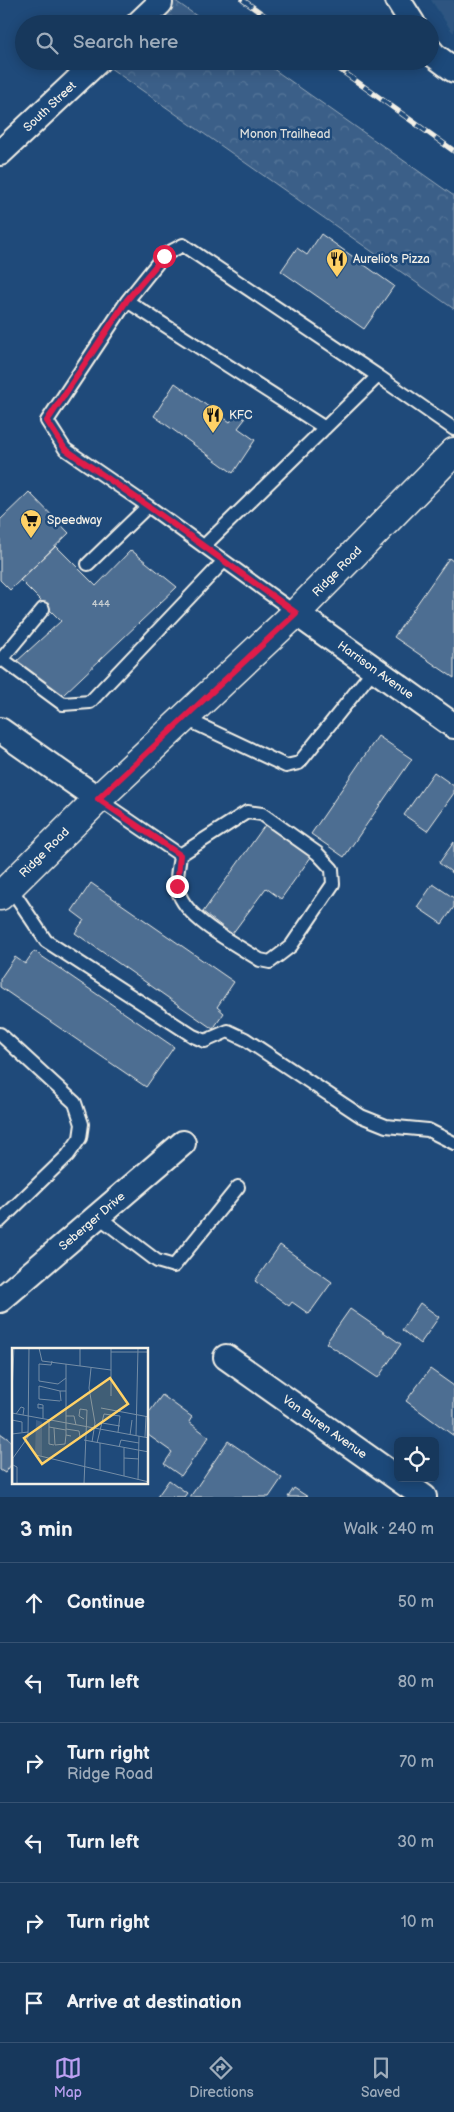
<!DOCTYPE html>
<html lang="en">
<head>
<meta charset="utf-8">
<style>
	:root { --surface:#17385c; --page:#244365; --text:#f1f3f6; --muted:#9eacbb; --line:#365272; --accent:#bca0f2 }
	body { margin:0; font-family:"Balsamiq Sans",sans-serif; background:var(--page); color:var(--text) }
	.controls { position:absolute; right:15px; bottom:15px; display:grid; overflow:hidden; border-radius:8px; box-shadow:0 2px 12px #0003 }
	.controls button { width:45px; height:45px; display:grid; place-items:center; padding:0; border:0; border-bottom:1px solid var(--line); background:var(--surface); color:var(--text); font:25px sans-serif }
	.stop { position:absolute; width:15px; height:15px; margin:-11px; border:4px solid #e11d48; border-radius:50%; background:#fff }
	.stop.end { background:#e11d48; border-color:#fff; box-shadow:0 1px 5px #0008 }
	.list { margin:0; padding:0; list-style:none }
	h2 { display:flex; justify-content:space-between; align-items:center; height:65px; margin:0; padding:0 20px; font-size:21px }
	h2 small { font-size:16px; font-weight:400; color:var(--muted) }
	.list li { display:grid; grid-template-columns:32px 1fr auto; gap:15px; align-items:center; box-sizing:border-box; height:80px; padding:0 20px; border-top:1px solid var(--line) }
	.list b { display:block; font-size:19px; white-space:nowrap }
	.list p { margin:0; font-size:16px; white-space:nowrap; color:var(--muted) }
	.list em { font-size:16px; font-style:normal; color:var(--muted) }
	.icon { flex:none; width:28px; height:28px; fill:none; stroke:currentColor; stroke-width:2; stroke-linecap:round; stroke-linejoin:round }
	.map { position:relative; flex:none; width:454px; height:1497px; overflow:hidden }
	.search { position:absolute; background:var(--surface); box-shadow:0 2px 12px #0003; left:15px; right:15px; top:15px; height:55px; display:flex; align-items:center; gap:12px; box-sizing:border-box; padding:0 18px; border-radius:28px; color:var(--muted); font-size:19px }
	.sheet { height:545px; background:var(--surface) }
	nav { display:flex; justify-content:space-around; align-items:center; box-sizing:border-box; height:70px; border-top:1px solid var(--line); background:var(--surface); font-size:14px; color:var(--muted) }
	nav a { display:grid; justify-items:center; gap:2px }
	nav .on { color:var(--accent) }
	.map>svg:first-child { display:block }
</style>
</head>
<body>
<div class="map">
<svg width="454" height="1497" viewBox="0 0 454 1497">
	<defs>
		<pattern id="park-crowns" width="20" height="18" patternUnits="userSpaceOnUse" patternTransform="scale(1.25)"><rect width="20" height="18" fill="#3a5f88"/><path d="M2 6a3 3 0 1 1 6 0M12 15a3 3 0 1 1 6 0" fill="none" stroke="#577699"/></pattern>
	</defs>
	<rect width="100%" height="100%" fill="#1f4a7a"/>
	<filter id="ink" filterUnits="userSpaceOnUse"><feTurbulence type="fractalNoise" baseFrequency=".02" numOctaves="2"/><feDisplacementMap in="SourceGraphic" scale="10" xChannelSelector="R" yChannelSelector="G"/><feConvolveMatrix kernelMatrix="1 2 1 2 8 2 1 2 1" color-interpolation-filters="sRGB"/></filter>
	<g filter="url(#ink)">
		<path fill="#2d5581" d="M431,0H454V33L451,30Z"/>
		<path fill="url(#park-crowns)" stroke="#97a8b8" d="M174,0L208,24H147Z
			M105,61H262L454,196V309L103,63Z"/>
		<path fill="#4d6e92" stroke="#f4f1e8" d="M321,234L394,286L364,329L281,271L297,248L307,255Z
			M175,383L230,422L237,414L245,419L238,428L255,440L233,473L154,416Z
			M29,492L69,533L10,590L0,580V520Z
			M56,546L96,586L131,550L177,587L63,695L16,662L61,621L20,580Z
			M449,558L454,562V678L394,637Z
			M378,736L412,759L344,857L311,834Z
			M434,772L454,786V793L427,831L404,815Z
			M265,825L311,857L281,899L266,888L232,934L203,912Z
			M454,842V874L439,863Z
			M91,883L234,982L217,1007L224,1013L213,1029L75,933L84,920L72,911Z
			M433,884L454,898V907L442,924L417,907Z
			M34,951L174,1047L146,1087L0,987V979L15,957L25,964Z
			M280,1245L332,1282L309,1314L292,1302L289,1306L255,1281Z
			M420,1303L439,1317L420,1344L402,1330Z
			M350,1309L401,1344L378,1378L326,1343Z
			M430,1369L454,1386V1436L406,1401Z
			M162,1395L192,1417L189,1422L209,1437L181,1476L164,1464L172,1452L148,1435V1414Z
			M0,1433L14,1443V1461L5,1473L0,1470Z
			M228,1441L282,1478L269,1497H190Z
			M169,1480L187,1493L184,1497H157Z
			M294,1488L308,1497H288Z"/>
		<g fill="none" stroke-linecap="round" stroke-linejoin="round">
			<g stroke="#f4f1e8" stroke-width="16">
				<path id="service" d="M127,301L164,255L183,245L378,376
					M148,506L65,449L47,421L127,301L325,428
					M204,546L378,376L454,429
					M88,564L148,506L296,613
					M2,659L63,704L90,702L224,561
					M0,661L43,609
					M184,718L286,766L299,763L374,669
					M98,799L180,855
					M247,812L262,814L317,853L332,869L333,884L291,946L270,962L260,960C236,944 181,918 177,886C176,877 179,865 180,855Z
					M8,884L46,941L193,1036L205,1041L228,1031L245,1039L361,1116L386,1126L428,1130L454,1143
					M0,1034L75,1103L82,1124L80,1138L68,1155L0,1221
					M99,1217L157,1261L174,1266L238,1187"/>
			</g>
			<g stroke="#f4f1e8" stroke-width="28">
				<g id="minor">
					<path d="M398,0L413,24"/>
					<path d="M138,24L160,3"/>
					<path d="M430,50L434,55L454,70"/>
					<path id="s1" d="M0,153L98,61"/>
					<path id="s2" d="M296,613L454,726"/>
					<path d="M0,730L98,799"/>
					<path id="s3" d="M0,1300L183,1143"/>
					<path id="s4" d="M226,1357L424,1497"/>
				</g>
			</g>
			<g stroke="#f4f1e8" stroke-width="31">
				<g id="primary">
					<path id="s5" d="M0,896L98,799L296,613L454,452"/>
				</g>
			</g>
			<use href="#service" stroke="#1f4a7a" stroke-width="12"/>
			<use href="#minor" stroke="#1f4a7a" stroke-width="24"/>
			<use href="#primary" stroke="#1f4a7a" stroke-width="28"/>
			<g stroke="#f4f1e8" stroke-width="5.5">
				<path id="rail" d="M243,0L276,24
					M328,61L454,151"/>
			</g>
			<use href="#rail" stroke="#1f4a7a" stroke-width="4" stroke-dasharray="11" stroke-linecap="butt"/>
		</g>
	</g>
	<g fill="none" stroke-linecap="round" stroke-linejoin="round" filter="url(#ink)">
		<path stroke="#e11d48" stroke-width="6" d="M164,256L127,300L47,421L65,449L148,506L296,613L98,799L180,855L177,886"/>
	</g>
	<defs>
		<g id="restaurant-pin" transform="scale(1.125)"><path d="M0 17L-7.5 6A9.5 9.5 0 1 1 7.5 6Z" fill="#ffd166" stroke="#1f4a7a"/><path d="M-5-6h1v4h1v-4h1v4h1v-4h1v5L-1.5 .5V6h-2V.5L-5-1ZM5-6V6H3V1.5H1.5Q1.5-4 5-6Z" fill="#111"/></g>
		<g id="supermarket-pin" transform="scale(1.125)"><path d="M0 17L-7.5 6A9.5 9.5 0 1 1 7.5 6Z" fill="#ffd166" stroke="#1f4a7a"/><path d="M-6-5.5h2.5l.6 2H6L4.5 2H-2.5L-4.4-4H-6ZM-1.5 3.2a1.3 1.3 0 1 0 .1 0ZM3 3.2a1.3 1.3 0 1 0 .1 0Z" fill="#111"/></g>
	</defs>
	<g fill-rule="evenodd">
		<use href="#restaurant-pin" x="337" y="259"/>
		<use href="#restaurant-pin" x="213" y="415"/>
		<use href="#supermarket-pin" x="31" y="520"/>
	</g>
	<g text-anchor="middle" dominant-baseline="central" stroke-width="5" stroke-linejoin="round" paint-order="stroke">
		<g font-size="10" fill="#cad0d2">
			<text x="101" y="604">444</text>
		</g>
		<g font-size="12" fill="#f4f1e8" stroke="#1f4a7a">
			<text stroke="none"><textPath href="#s1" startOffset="68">South Street</textPath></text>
			<text stroke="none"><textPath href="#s5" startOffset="468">Ridge Road</textPath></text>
			<text stroke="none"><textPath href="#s2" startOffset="98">Harrison Avenue</textPath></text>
			<text stroke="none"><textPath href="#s5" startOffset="62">Ridge Road</textPath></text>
			<text stroke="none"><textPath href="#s3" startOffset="121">Seberger Drive</textPath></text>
			<text stroke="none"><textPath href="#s4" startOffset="121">Van Buren Avenue</textPath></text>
		</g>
		<g font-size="12" fill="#e1e2de" stroke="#1f4a7a">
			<text x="285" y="134">Monon Trailhead</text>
		</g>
		<g font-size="12" fill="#f4f1e8" stroke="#1f4a7a" text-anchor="start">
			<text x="353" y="259">Aurelio's Pizza</text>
			<text x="229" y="415">KFC</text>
			<text x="47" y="520">Speedway</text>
		</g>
	</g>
	<g transform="translate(12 1348)">
		<rect width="136" height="136" fill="#1f4a7a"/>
		<path d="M24,72L30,74V108L23,106Z" fill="#3a5f88"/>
		<path fill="none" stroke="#748da6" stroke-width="1" d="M27,0L30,13L99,22M99,4H137M40,13L39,17L27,16V33L46,36L54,30M54,16V87L59,88M68,18V0M79,20L77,40L83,75L80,94M48,43L27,38V51L48,53M0,45L2,0M99,48V0M49,53L48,43H54M89,60L137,69M0,65L137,90M4,66L9,59L12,60L11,67M54,68H62L64,77M31,70V57L26,56V60H31M0,72L10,74V84M37,72V79L54,82M90,75L108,78M37,79V96L42,97M42,80L43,97L53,96L54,87M54,81L67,83L68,89M106,84L108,68M0,86L16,84M118,87L120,72M124,88L126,0M133,89L134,68M72,92L137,104M85,95L92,66L108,68M88,95V122M107,99L109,92L127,95M112,100V128M24,107L137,134M112,110L127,111M1,117L5,119V136M126,132L127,88M1,136V110L16,89L17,0M72,136L75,62L68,61L67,68L72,71"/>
		<path fill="#ffd166" fill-opacity="0.15" stroke="#ffd166" stroke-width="2.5" d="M98,30L116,56L30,116L12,90Z"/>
		<rect width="136" height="136" fill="none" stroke="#f4f1e8" stroke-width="2.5"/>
	</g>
</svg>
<div class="controls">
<button><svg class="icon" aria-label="locate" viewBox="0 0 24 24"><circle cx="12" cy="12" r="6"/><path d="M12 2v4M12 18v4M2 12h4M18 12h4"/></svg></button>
</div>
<div class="stop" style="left:164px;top:256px"></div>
<div class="stop end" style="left:177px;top:886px"></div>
<div class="search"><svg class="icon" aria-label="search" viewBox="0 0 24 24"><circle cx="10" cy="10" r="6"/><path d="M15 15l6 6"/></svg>Search here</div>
</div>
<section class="sheet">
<h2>3 min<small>Walk · 240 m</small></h2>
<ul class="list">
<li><svg class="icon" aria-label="ahead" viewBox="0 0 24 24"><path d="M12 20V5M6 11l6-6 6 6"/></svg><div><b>Continue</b></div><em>50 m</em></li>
<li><svg class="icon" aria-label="left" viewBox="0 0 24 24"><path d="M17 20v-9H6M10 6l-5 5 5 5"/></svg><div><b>Turn left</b></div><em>80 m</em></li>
<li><svg class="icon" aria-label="right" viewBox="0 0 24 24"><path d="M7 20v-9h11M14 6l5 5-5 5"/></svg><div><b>Turn right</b><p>Ridge Road</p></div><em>70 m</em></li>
<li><svg class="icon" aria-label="left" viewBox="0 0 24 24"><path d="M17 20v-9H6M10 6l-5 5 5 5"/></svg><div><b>Turn left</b></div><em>30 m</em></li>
<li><svg class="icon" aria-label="right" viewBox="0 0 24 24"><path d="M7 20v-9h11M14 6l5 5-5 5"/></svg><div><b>Turn right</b></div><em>10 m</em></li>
<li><svg class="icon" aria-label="arrive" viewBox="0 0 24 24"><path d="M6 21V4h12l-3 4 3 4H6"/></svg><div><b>Arrive at destination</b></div></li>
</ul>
</section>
<nav>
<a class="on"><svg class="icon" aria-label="map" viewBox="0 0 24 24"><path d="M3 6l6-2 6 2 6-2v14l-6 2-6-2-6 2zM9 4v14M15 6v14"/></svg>Map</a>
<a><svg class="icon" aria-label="directions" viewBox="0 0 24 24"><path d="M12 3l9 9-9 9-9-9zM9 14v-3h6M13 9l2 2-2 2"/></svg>Directions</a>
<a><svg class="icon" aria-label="saved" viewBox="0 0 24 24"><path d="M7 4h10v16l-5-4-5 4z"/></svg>Saved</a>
</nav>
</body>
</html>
